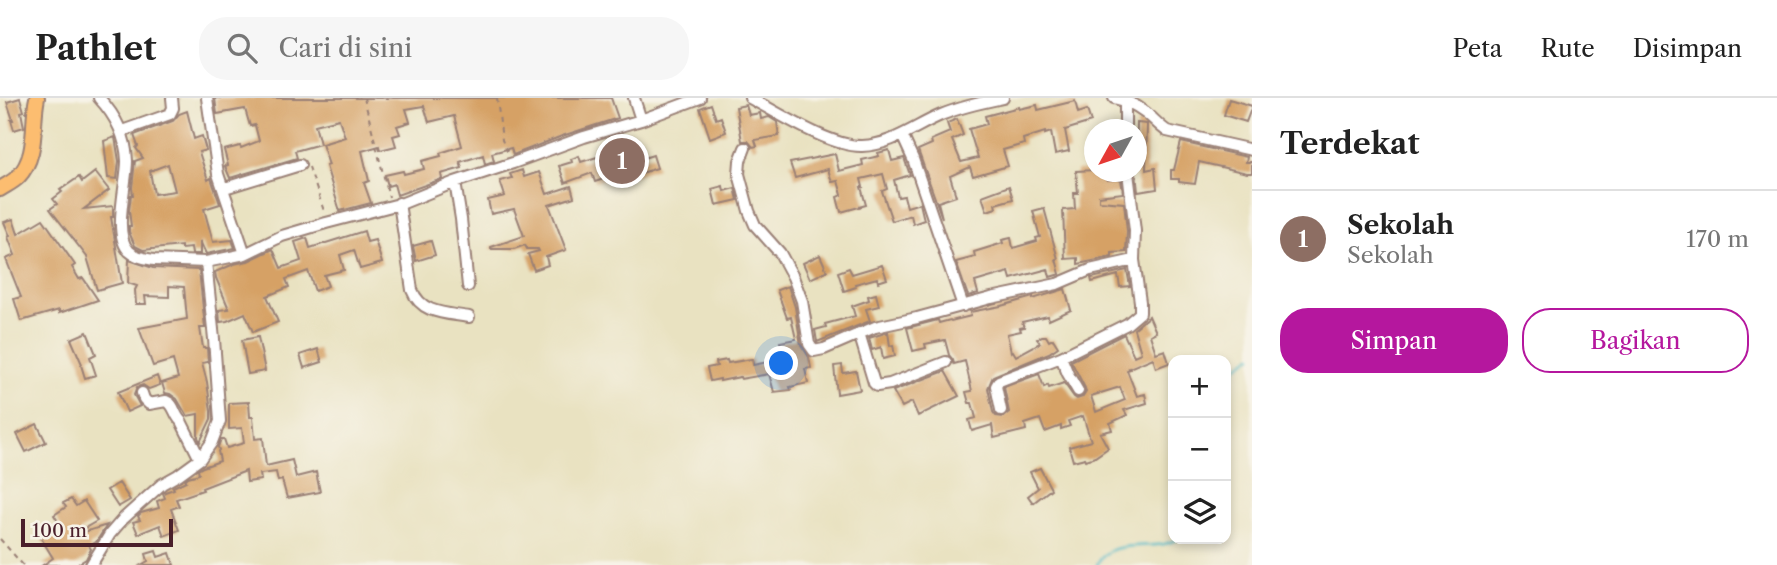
<!DOCTYPE html>
<html lang="id">
<head>
<meta charset="utf-8">
<style>
	:root { --surface:#fff; --page:#f6f6f6; --text:#222; --muted:#767676; --line:#e0e0e0; --accent:#b5179e }
	body { margin:0; font-family:"Libre Caslon Text",serif; background:var(--page); color:var(--text) }
	.controls { position:absolute; right:21px; bottom:21px; display:grid; overflow:hidden; border-radius:14px; box-shadow:0 4px 10px #0003 }
	.controls button { width:63px; height:63px; display:grid; place-items:center; padding:0; border:0; border-bottom:2px solid var(--line); background:var(--surface); color:var(--text); font:35px sans-serif }
	.compass { position:absolute; left:1084px; top:21px; width:63px; height:63px; border-radius:50%; background:var(--surface); box-shadow:0 4px 10px #0003; rotate:230deg }
	.scale { position:absolute; left:21px; bottom:18px; width:152px; box-sizing:border-box; padding-left:7px; border:4px solid #4a1f2b; border-top:0; font-size:19px; line-height:24px; white-space:nowrap; color:#4a1f2b; -webkit-text-stroke:5px #f7f3e8; paint-order:stroke }
	.you { position:absolute; left:782px; top:266px; width:24px; height:24px; margin:-18px; border:5px solid #fff; border-radius:50%; background:#1a73e8; box-shadow:0 0 0 10px #1a73e833 }
	.badge { display:grid; place-items:center; width:46px; height:46px; border-radius:50%; background:var(--accent); color:#fff; font-size:23px; font-weight:700 }
	.pin { position:absolute; translate:-50% -50%; border:4px solid #fff; box-shadow:0 2px 7px #0006 }
	.list { margin:0; padding:0; list-style:none }
	h2 { display:flex; justify-content:space-between; align-items:center; height:91px; margin:0; padding:0 28px; font-size:30px }
	h2 small { font-size:23px; font-weight:400; color:var(--muted) }
	.list li { display:grid; grid-template-columns:46px 1fr auto; gap:21px; align-items:center; box-sizing:border-box; height:98px; padding:0 28px; border-top:2px solid var(--line) }
	.list b { display:block; font-size:26px; white-space:nowrap }
	.list p { margin:0; font-size:23px; white-space:nowrap; color:var(--muted) }
	.list em { font-size:23px; font-style:normal; color:var(--muted) }
	.actions { display:flex; gap:14px; padding:21px 28px }
	.actions a { flex:1; padding:16px 0; border:2px solid var(--accent); border-radius:28px; text-align:center; font-size:24px; color:var(--accent) }
	.actions .main { background:var(--accent); color:#fff }
	.icon { flex:none; width:38px; height:38px; fill:none; stroke:currentColor; stroke-width:2; stroke-linecap:round; stroke-linejoin:round }
	.map { position:relative; flex:none; width:1252px; height:467px; overflow:hidden }
	header { display:flex; align-items:center; gap:42px; box-sizing:border-box; height:98px; padding:0 35px; background:var(--surface); border-bottom:2px solid var(--line) }
	header strong { font-size:33px }
	nav { display:flex; gap:38px; margin-inline-start:auto; font-size:24px }
	.search { width:490px; height:63px; background:var(--page); display:flex; align-items:center; gap:18px; box-sizing:border-box; padding:0 24px; border-radius:28px; color:var(--muted); font-size:26px }
	main { display:flex }
	aside { flex:1; background:var(--surface) }
	.map>svg:first-child { display:block }
</style>
</head>
<body>
<header>
<strong>Pathlet</strong>
<div class="search"><svg class="icon" aria-label="search" viewBox="0 0 24 24"><circle cx="10" cy="10" r="6"/><path d="M15 15l6 6"/></svg>Cari di sini</div>
<nav><a>Peta</a><a>Rute</a><a>Disimpan</a></nav>
</header>
<main>
<div class="map">
<svg width="1252" height="467" viewBox="0 0 1252 467">
	<rect width="100%" height="100%" fill="#f7f3e8"/>
	<filter id="ink" filterUnits="userSpaceOnUse"><feTurbulence type="fractalNoise" baseFrequency=".0143" numOctaves="2"/><feDisplacementMap in="SourceGraphic" scale="14" xChannelSelector="R" yChannelSelector="G"/><feConvolveMatrix kernelMatrix="1 2 1 2 8 2 1 2 1" color-interpolation-filters="sRGB"/></filter>
	<filter id="wash" filterUnits="userSpaceOnUse"><feTurbulence type="fractalNoise" baseFrequency=".00686" numOctaves="4" result="noise"/><feDisplacementMap in="SourceGraphic" scale="28" xChannelSelector="R" yChannelSelector="G"/><feGaussianBlur stdDeviation="1.57" result="paint"/><feColorMatrix in="noise" values="0 0 0 0 0 0 0 0 0 0 0 0 0 0 0 0 0 1.4 0 .05"/><feComposite in="paint" operator="in"/></filter>
	<g filter="url(#wash)">
		<rect width="100%" height="100%" fill="#e9e2c1"/>
		<g fill="none" stroke-linecap="round" stroke-linejoin="round">
			<path stroke="#4dbac8" stroke-width="2.5" d="M1226,298L1236,269L1252,258
				M1097,467C1106,442 1143,450 1164,446C1169,445 1175,442 1180,441"/>
		</g>
		<g id="blocks">
			<path fill="#d6a165" fill-rule="evenodd" d="M20,0L24,13L21,14L24,29L14,32L11,22H13L7,4Z
				M215,0H611L618,20L562,38L513,57L511,50L492,55L494,63L485,66L483,57L460,64L462,70L441,76L442,81L397,97L394,86L388,88L385,77L403,73L404,76L424,71L422,63L441,58L440,55L462,48L454,18L429,24L424,8L406,11L410,24L397,28L400,36L393,38L396,48L380,52L379,48L362,53L369,83L364,85L371,105L340,113L326,68L329,67L322,46L345,39L339,21L315,27L320,46L295,53L297,60L230,80L225,68L228,67L224,52L240,48L241,50L259,43L255,27L250,28L245,11L217,16Z
				M1229,1L1252,8L1246,24L1224,17Z
				M1075,3L1078,15L1087,12L1091,24L1065,32L1069,53L1055,56L1051,34L1045,36V34L1023,41L1024,46L1003,52L1008,68L973,78L970,69L950,78L956,98L938,104L942,120L918,52L932,46L931,42L950,34L947,25L957,21L963,37L952,42L961,64L978,60L969,31L987,26L985,18L1019,9V11L1037,7L1038,12Z
				M711,6L716,21L721,19L726,34L710,40L700,10Z
				M746,7L749,17L760,15L761,21L769,19L777,24L779,38L755,42L757,48L753,49L748,43H742L736,9Z
				M187,13L194,41L202,38L206,52L199,54L208,82L211,80L220,106L204,111L213,144L232,142L235,150L206,156L200,143V156H192L191,150L181,151V148L143,152L135,148L129,134V128H131L129,113L131,97H133L132,90L135,63L143,60L136,50L138,48L134,37L173,23L179,16ZM168,66L175,93L154,96L150,73Z
				M1137,25L1147,26L1146,72L1155,70L1157,91L1138,94L1136,74Z
				M115,39L119,63L117,81L108,80L104,43Z
				M1181,44L1247,59L1246,64H1252V75H1247L1199,64L1195,86L1179,84V81H1171V72H1174Z
				M889,52L892,63L904,60L910,77L894,82L898,99L904,98L907,109L920,105L924,122L913,126L911,117L892,123L882,93L887,91L883,76L861,81L863,89H861L866,107L841,114L837,99L842,97L838,83L832,84L828,71L795,80L790,65L835,56L839,73L863,67L862,62L879,58L878,55Z
				M610,55L614,65L606,68L610,79L595,84L592,75L565,85L559,68L572,64L571,61L579,58L581,64Z
				M653,57L657,70L633,78L628,65Z
				M522,72L524,79L539,74L547,96L571,88L574,99L549,107L566,152L546,159L548,167L534,172L528,156L539,153L538,151H527L525,147L514,151H491V149L524,138L514,111L491,116L488,102L505,98L500,83L512,80L510,76Z
				M1095,72V74H1106L1107,82L1121,81L1123,95L1099,98V103L1124,105L1127,133L1126,154L1112,155V159L1078,166V160L1065,161L1063,112L1075,111L1074,95H1078L1076,73Z
				M95,74L109,92L84,111L113,108V119H111L122,185L97,192L87,159L50,111L57,106L53,101L62,94L60,92L79,79L82,84Z
				M723,88L724,93L735,90L738,102L716,107L712,91Z
				M1009,88L1013,101L995,106L996,110L987,113L982,98Z
				M1044,110L1058,161H1056L1060,176L1050,179L1048,171L1011,181L1009,174L975,184L978,195L968,198L956,164L975,159L974,154L1003,145L1002,142L1011,140L1013,150L1037,143L1036,140L1040,139L1033,113Z
				M13,121L18,136L43,121L75,167L72,169L79,181L83,180L98,202L59,215V212L21,223L14,201L21,199L6,161L15,157L8,139L10,138L4,124Z
				M364,133L367,144L375,142L382,165L360,171L354,152L340,157L344,172L324,177L328,188L315,193L308,173L286,181L289,189L267,198L278,224L253,234L245,215L227,223L220,224L219,212L229,211L216,180L215,174L234,166L248,163L273,151L281,170L301,163L295,144L307,140L310,150Z
				M431,143L435,157L416,163L413,148Z
				M820,157L827,173L810,181L803,165Z
				M129,162L153,170L199,172L205,230H200L203,250H207L208,264L202,265L207,284L211,313V321L200,344L198,339V316L187,318L177,301L170,296L165,295L162,285L178,280L173,262L153,268L139,230L187,221L184,189L169,188V199L145,198L146,206H136L135,192L137,188L128,185Z
				M882,167L887,181L878,184L877,180L855,186L856,189L844,193L838,174L849,170L852,176Z
				M1127,172L1130,188L1120,189L1118,177L1092,184L1091,180H1092Z
				M788,188L795,209L801,247L809,259L811,270L805,271L808,285L790,289L791,292L774,294L769,276L741,281L740,279L720,283V281L710,283L707,270L717,268L716,264L727,262L728,265L752,261L753,267L773,263L771,254L782,252L780,244L796,241L791,219L787,220L777,192Z
				M1065,191L1071,212L1049,222L1048,218L1022,224L1024,229L1020,230L1021,233L1007,236L1011,254L1013,253L1016,258L1040,245L1037,241L1042,238H1046L1049,243L1053,241L1058,249L1049,255L993,278L988,290L993,314L996,318L1003,319L1009,314L1004,289L1039,276L1044,289L1048,287L1049,290L1064,285L1074,299L1077,301L1083,299L1086,294L1085,290L1071,263L1124,236L1134,258L1141,255L1134,231L1149,218L1156,234L1150,237L1156,255L1165,252L1169,265L1156,270L1153,260L1129,270L1130,271L1127,272L1137,298L1145,296L1147,305L1124,312L1127,317L1110,325L1112,332L1100,335L1108,350L1095,359L1086,362L1085,360L1073,363L1069,349L1091,343L1083,318L1068,323L1070,328L1061,331V328L1045,334L1040,321L1025,326L1026,332L994,340L992,327L972,333L969,322L976,320L972,305H969L966,294L972,293L965,263L954,266L953,262L949,257L945,242L925,246L926,250L913,253L907,230L938,222L939,225L950,222L951,223L971,218L970,214L1001,208L1033,199V201ZM1120,289L1125,302L1096,314L1091,298Z
				M876,196L879,208L866,211L870,223L817,244L815,232L826,229L825,226L855,218L852,208L869,202L868,198Z
				M87,234L96,256L90,259L96,277L85,280L81,267L82,266L71,241Z
				M888,234L890,248L893,247L895,258L883,261L881,249L872,252L869,240Z
				M258,239L265,273L248,276L242,242Z
				M318,251L322,264L304,270L300,257Z
				M842,267L843,275L856,273L860,292L837,296L834,268Z
				M945,273L959,298L918,318L912,304L902,309L893,293Z
				M157,278L160,287L149,291L143,287L137,289L134,297L140,308L127,314L118,294Z
				M249,304L250,319H253L255,341L263,340L266,368L292,362L296,379L316,374L320,394L287,400L282,382L278,383L276,374L260,376L261,382L247,384L246,373L202,390L203,392L176,401L179,408L171,411L179,432L164,438L160,427L138,436L133,424L140,422L138,418L141,415L159,410L157,403L165,400L163,395L165,394L174,391L173,389L186,383L185,382L188,379L199,376L198,372L203,369L220,363L218,353L219,352L218,349L221,341H224L227,350L244,345L242,330L229,331V305Z
				M37,326L46,344L26,354L17,336Z
				M1040,370L1051,391L1033,405L1028,398L1038,390L1030,374Z
				M119,385L130,402L118,409L107,392Z
				M71,401L76,408L84,403L97,423L80,433L81,435L107,427L96,444L89,448L91,451L86,461L76,467H43L53,460L41,440L61,428L54,417L66,409L63,405Z
				M156,453L158,459L170,455L174,467H141L148,463L146,456Z"/>
		</g>
	</g>
	<g filter="url(#ink)">
		<use href="#blocks" fill-opacity="0" stroke="#9a8076" stroke-width="2"/>
		<g fill="none" stroke-linecap="round" stroke-linejoin="round">
			<g stroke="#9a8076" stroke-width="14">
				<path id="minor" d="M207,0L218,76L245,156
					M634,0L641,22
					M750,0C778,15 831,49 862,48C892,47 915,28 941,17C961,9 983,4 1003,0
					M1114,0C1125,2 1136,7 1145,14C1153,20 1158,27 1167,33L1252,52
					M1125,2V32
					M122,33L170,16L173,10L172,0
					M902,37L913,61L963,208
					M745,50L740,63L739,76L749,113L755,127L780,155L793,179L802,203L809,246L814,253L824,251L875,229L917,220L991,200L1057,186L1090,172L1134,162
					M455,84L461,121L468,188
					M223,89H228L300,67
					M399,105L412,192C421,216 446,215 469,219
					M206,164L245,156L282,138L326,125L403,105L455,84L513,65L584,39L641,22L700,0
					M859,235L874,285L877,288L890,286L946,264
					M1061,259L1068,276L1078,293
					M142,295L144,301L149,306L166,303C175,306 174,317 181,323L200,361
					M1001,312L996,288L999,283L1061,259L1127,226L1140,215V204L1134,162L1135,133L1128,74
					M91,467L110,436L123,421L162,386L178,377L200,361L212,344L220,323L214,241L206,164L154,162C146,161 134,158 129,153C112,137 127,85 127,63C126,38 116,18 99,0"/>
			</g>
			<g stroke="#9a8076" stroke-width="18">
				<path id="major" d="M0,91C6,87 13,84 18,79C39,57 31,26 37,0"/>
			</g>
			<path stroke="#9a8076" stroke-width="2" stroke-dasharray="5 5" stroke-linecap="butt" d="M364,0L389,99
				M497,0L502,42L509,57
				M309,69L324,113
				M0,441L23,467"/>
			<use href="#minor" stroke="#fff" stroke-width="10"/>
			<use href="#major" stroke="#fcbd6f" stroke-width="14"/>
		</g>
	</g>
</svg>
<div class="controls">
<button>+</button>
<button>−</button>
<button><svg class="icon" aria-label="layers" viewBox="0 0 24 24"><path d="M12 4l9 5-9 5-9-5zM3 14l9 5 9-5"/></svg></button>
</div>
<svg class="compass" viewBox="-18 -18 36 36"><path d="M0-13l5 13h-10z" fill="#e53935"/><path d="M0 13l5-13h-10z" fill="#767676"/></svg>
<div class="scale">100 m</div>
<div class="you"></div>
<div class="pin badge" style="left:622px;top:63px;background:#8d6e63">1</div>
</div>
<aside>
<h2>Terdekat<small></small></h2>
<ul class="list">
<li><span class="badge" style="background:#8d6e63">1</span><div><b>Sekolah</b><p>Sekolah</p></div><em>170 m</em></li>
</ul>
<div class="actions"><a class="main">Simpan</a><a>Bagikan</a></div>
</aside>
</main>
</body>
</html>
